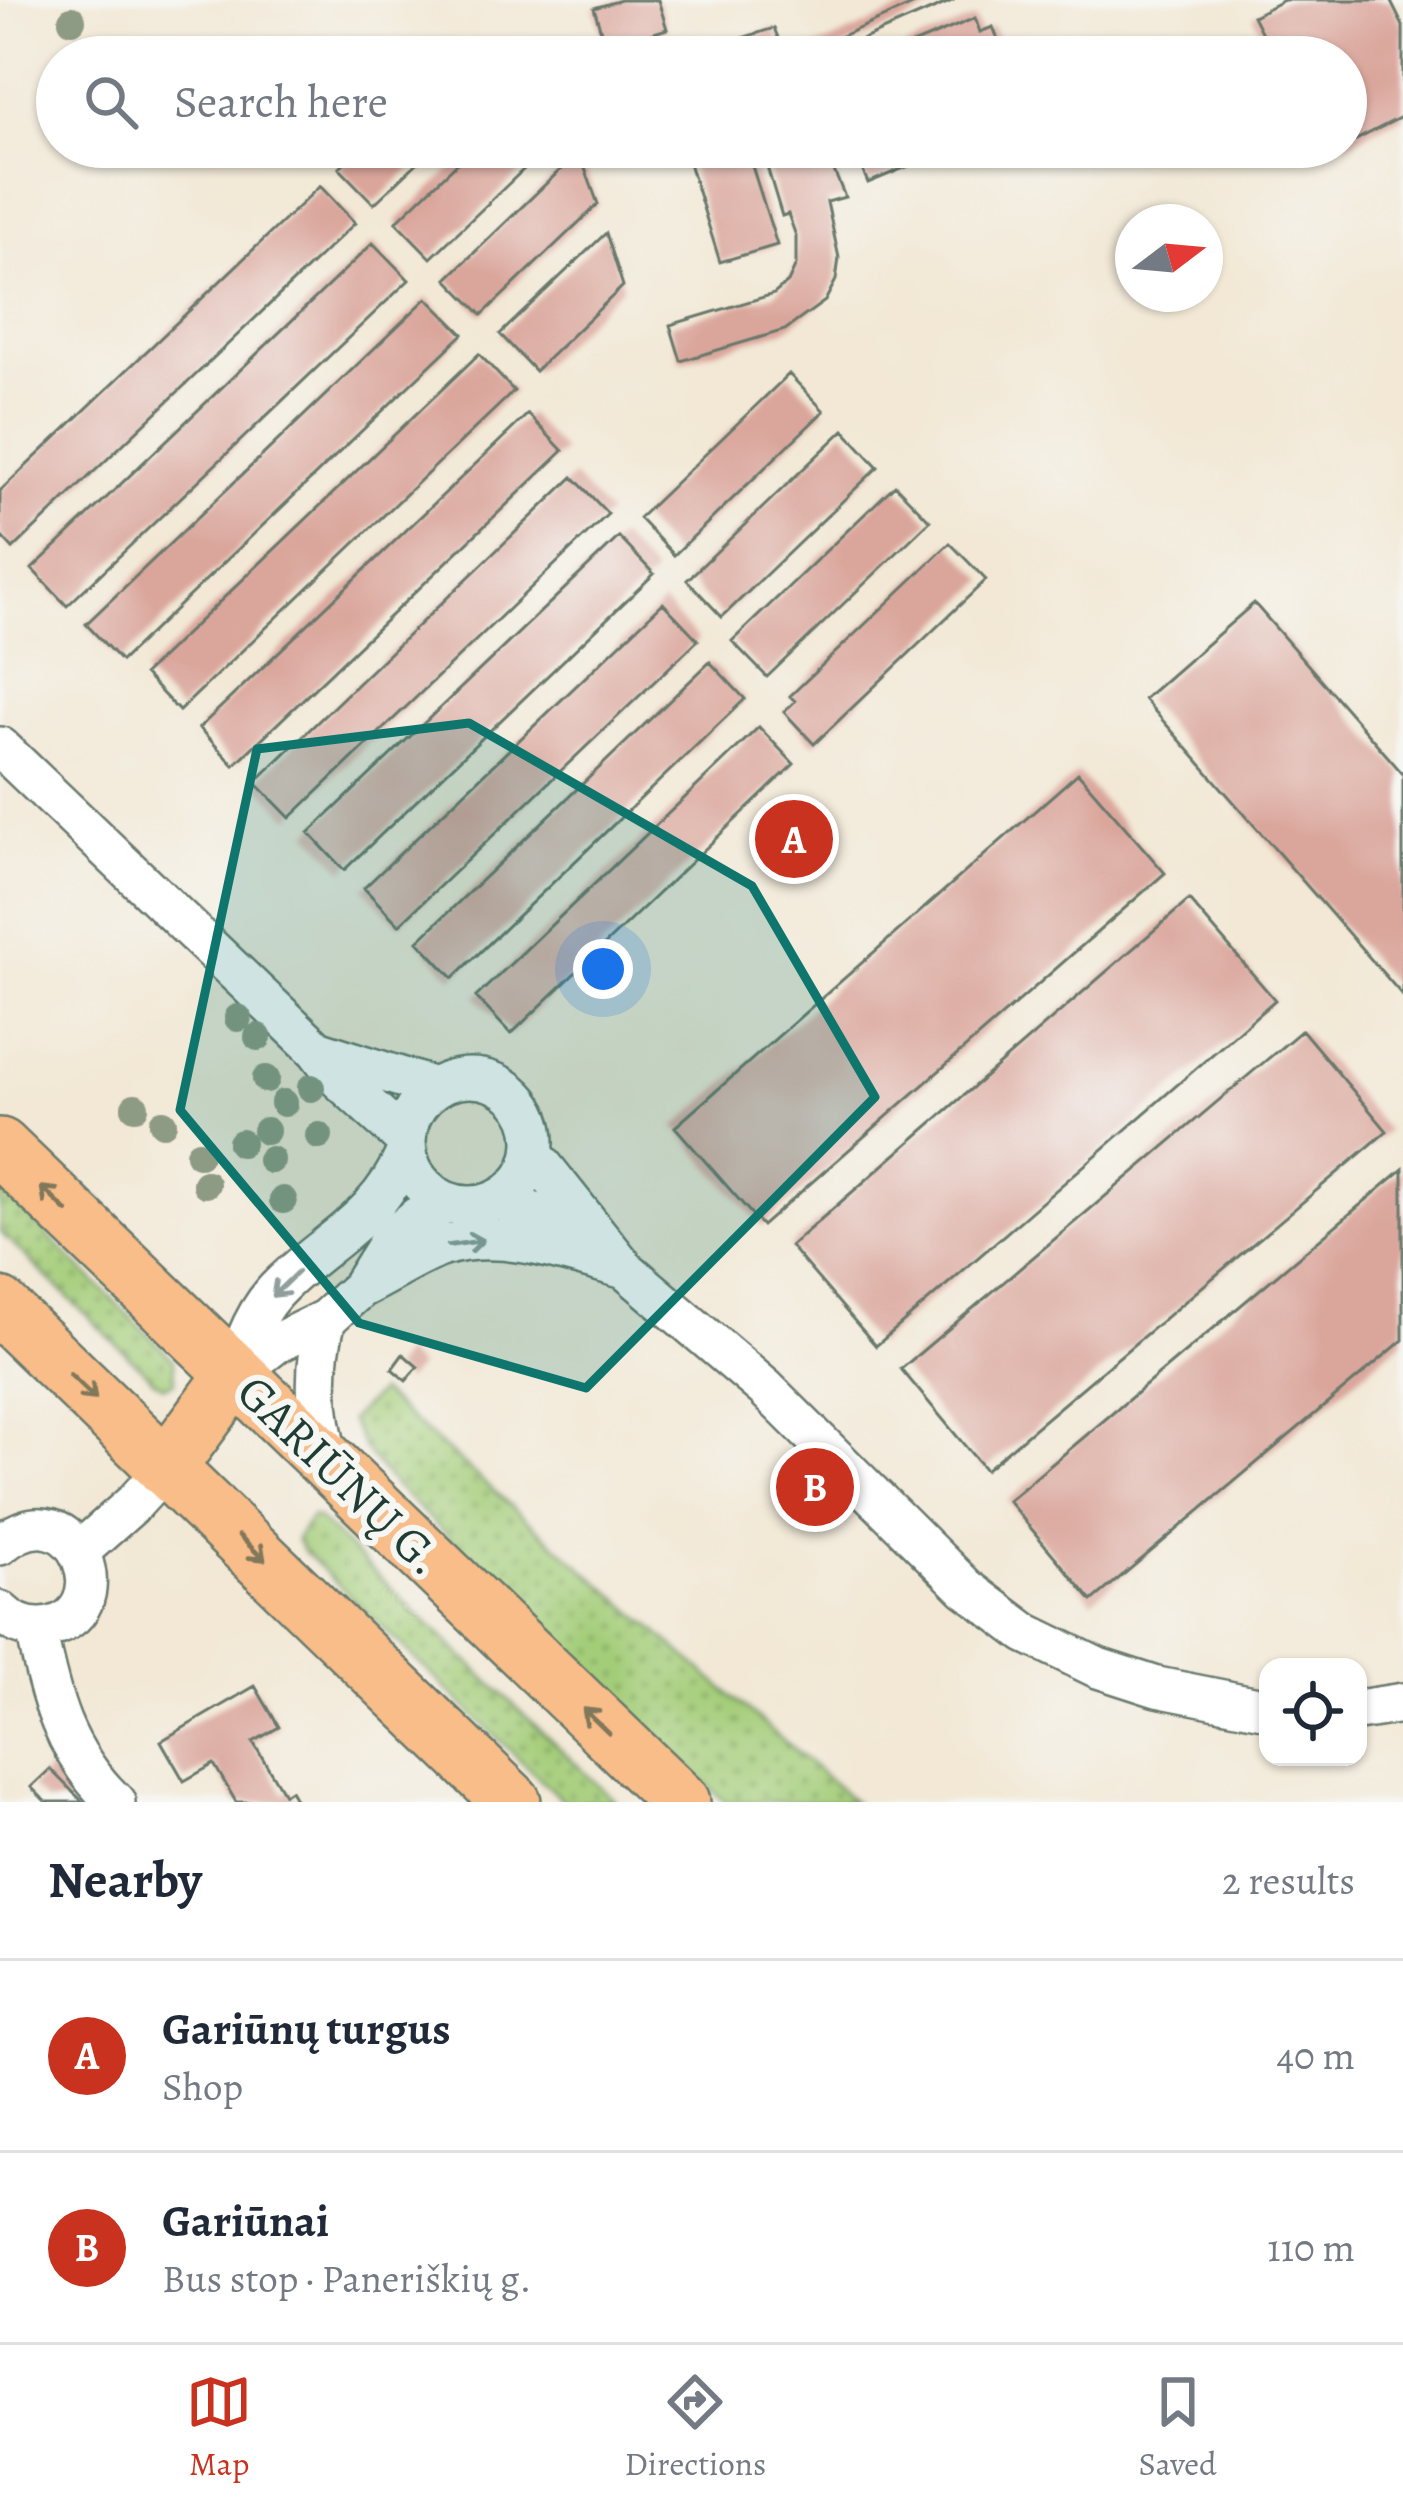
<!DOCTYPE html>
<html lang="en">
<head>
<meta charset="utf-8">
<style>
	:root { --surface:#fff; --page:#f6f6f7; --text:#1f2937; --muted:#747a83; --line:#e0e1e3; --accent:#c8321e }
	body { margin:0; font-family:Alegreya,serif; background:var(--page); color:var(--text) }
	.controls { position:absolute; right:36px; bottom:36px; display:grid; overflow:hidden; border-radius:24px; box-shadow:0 3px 9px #0004 }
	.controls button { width:108px; height:108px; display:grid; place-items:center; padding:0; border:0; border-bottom:3px solid var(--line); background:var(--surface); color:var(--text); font:60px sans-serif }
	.compass { position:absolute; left:1115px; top:204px; width:108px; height:108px; border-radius:50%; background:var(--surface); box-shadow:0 3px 9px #0004; rotate:74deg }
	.you { position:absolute; left:603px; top:969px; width:42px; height:42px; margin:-30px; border:9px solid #fff; border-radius:50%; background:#1a73e8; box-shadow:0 0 0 18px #1a73e833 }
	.badge { display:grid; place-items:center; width:78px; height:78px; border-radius:50%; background:var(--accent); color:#fff; font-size:39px; font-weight:700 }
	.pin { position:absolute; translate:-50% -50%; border:6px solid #fff; box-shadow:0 3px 12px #0006 }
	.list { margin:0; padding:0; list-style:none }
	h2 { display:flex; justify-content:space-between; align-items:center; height:156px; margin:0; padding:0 48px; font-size:51px }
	h2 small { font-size:39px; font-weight:400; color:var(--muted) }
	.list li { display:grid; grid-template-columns:78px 1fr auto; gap:36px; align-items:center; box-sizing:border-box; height:192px; padding:0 48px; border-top:3px solid var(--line) }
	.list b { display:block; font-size:45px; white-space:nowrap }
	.list p { margin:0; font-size:39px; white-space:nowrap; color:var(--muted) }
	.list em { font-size:39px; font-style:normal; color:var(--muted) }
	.icon { flex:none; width:66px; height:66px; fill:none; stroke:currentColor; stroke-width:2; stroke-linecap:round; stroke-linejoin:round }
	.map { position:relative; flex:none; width:1403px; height:1802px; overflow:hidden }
	.search { position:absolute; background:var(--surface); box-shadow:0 3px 9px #0004; left:36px; right:36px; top:36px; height:132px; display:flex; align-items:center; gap:30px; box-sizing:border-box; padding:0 42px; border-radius:66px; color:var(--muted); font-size:45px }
	.sheet { height:540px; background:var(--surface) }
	nav { display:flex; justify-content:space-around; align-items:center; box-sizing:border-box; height:168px; border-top:3px solid var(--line); background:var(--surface); font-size:33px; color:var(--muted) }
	nav a { display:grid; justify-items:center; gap:6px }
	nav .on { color:var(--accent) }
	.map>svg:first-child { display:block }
</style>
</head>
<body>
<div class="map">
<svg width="1403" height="1802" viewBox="0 0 1403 1802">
	<defs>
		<pattern id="grass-dots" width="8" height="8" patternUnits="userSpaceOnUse" patternTransform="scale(3)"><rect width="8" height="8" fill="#a4cd79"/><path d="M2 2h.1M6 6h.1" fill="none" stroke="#85a864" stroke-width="1.8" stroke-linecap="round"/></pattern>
	</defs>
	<rect width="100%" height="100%" fill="#f6f6f2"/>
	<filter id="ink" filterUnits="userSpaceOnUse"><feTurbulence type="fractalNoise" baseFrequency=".00833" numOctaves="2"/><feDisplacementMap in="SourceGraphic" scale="24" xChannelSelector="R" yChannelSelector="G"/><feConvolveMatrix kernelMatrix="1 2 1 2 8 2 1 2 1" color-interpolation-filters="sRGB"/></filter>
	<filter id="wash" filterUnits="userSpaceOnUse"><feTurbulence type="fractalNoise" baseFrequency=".004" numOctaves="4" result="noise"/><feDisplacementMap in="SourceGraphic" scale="48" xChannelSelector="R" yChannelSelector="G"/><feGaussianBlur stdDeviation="2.7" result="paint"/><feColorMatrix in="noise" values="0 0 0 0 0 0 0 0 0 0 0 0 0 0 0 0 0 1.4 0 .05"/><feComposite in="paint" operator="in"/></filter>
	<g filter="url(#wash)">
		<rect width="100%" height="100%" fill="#f2e8d5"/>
		<path fill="url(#grass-dots)" stroke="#628556" stroke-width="3" d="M0,1189L174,1360L175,1382L164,1386L155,1381L0,1232Z
			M379,1392L854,1802H725L390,1481L364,1449L350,1420Z
			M311,1517L318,1519L616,1802H564L303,1551L296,1539Z"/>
		<g id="blocks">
			<path fill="#daa69b" d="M621,0H658L667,29L606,48L594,8Z
				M924,0H954L822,57H805L803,53Z
				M1284,0H1390L1403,26V116L1346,145V57H1274L1253,16Z
				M975,18L980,32L993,27L1005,57H882Z
				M774,28L786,57H733L729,42Z
				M360,147H434L374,204L339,168Z
				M474,147H547L431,258L396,222Z
				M684,147H746L777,245L720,262Z
				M761,147H824L845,197L827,202L839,258L836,280L825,301L785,330L681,361L670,325L774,294L788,282L796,265V236L788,214L782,216Z
				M853,147H954L868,183Z
				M579,152L598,204L482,315L447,279Z
				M320,186L355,223L13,549L0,535V491Z
				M606,233L623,286L535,371L500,334Z
				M373,243L409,280L67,606L32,569Z
				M427,298L463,334L121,661L86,624Z
				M479,354L514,391L179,711L144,674Z
				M789,374L824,411L674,555L639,518Z
				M528,414L563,451L234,765L199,728Z
				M844,430L878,467L722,617L687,580Z
				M573,477L608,514L290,818L255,782Z
				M895,485L930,521L767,677L732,641Z
				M619,537L654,574L344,870L309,833Z
				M950,543L986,580L814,744L784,712L795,701L790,696Z
				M663,603L698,640L399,925L364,888Z
				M1254,603L1403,774V996L1144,699Z
				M710,662L745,699L453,978L418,941Z
				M759,727L794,764L511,1034L476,997Z
				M1078,773L1165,873L762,1226L675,1127Z
				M1189,900L1275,1000L876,1346L790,1246Z
				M1302,1030L1387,1131L985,1470L901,1369Z
				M1403,1169V1340L1092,1601L1008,1501Z
				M403,1354L418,1367L406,1381L392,1369Z
				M255,1686L279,1727L253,1742L284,1794L290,1790L297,1802H236L214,1764L184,1781L161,1741Z
				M50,1769L83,1802H46L31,1787Z"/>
		</g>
	</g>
	<g filter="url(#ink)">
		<use href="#blocks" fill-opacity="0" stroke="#69796c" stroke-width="3"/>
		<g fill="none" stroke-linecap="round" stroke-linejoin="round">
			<g stroke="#69796c" stroke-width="44">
				<path id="minor" d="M0,747L317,1050L339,1079L405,1139
					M317,1050L434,1088
					M406 1142a64 64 0 1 1 128 0a64 64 0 1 1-128 0Z
					M533,1154L625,1269L765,1388L966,1588L1026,1633L1098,1668L1157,1687L1268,1709
					M500,1200L553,1220L596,1249
					M360,1288C388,1275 414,1256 443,1246C503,1228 567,1253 625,1269
					M326,1319C313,1369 315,1412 329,1461
					M235,1375C244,1341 256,1308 283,1283C331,1237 378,1219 406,1153
					M235,1375L275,1344L326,1319L360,1288L390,1240L417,1217L448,1203
					M0,1545C78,1480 126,1620 43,1628C26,1629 12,1623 0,1611
					M80,1551L134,1503L166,1468
					M36,1629C50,1698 63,1751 115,1802
					M1358,1710L1403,1703"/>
			</g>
			<g stroke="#69796c" stroke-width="62">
				<path id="highway" d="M0,1147L681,1802
					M0,1307L512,1802
					M166,1468L235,1375"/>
			</g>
			<use href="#minor" stroke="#fff" stroke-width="39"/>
			<use href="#highway" stroke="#f8bd88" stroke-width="57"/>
		</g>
		<g fill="#8d9a84">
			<circle cx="72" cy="20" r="14"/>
			<circle cx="238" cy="1018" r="14"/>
			<circle cx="258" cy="1037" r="14"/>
			<circle cx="266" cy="1079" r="14"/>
			<circle cx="311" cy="1088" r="14"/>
			<circle cx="284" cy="1103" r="14"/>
			<circle cx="135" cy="1107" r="14"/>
			<circle cx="163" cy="1123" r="14"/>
			<circle cx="266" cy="1131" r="14"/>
			<circle cx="319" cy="1136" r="14"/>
			<circle cx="241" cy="1143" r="14"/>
			<circle cx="199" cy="1154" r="14"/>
			<circle cx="271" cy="1160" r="14"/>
			<circle cx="206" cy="1184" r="14"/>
			<circle cx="283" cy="1200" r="14"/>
		</g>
		<defs><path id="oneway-shaft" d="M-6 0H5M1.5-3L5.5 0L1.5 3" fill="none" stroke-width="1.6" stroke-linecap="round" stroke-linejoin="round" transform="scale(3)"/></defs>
		<g stroke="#81775a">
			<use href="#oneway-shaft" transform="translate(54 1199) rotate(-136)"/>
			<use href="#oneway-shaft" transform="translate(83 1387) rotate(44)"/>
			<use href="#oneway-shaft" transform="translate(252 1548) rotate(44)"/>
			<use href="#oneway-shaft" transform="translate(596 1721) rotate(-136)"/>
		</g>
		<g stroke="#8f9e9a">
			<use href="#oneway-shaft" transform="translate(466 1243) rotate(-8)"/>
			<use href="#oneway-shaft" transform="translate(285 1284) rotate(136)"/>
		</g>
	</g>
	<path fill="#0f766e" fill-opacity="0.2" stroke="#0f766e" stroke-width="9" stroke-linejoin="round" d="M469,723L752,886L875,1097L586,1388L359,1323L180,1110L257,749Z"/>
	<g text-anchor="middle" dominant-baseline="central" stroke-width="12" stroke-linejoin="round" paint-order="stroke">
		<g font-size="48" fill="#1f3d34" stroke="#f6f6f2">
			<text transform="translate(340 1475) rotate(44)">GARIŪNŲ G.</text>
		</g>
	</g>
</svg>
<div class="controls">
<button><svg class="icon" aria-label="locate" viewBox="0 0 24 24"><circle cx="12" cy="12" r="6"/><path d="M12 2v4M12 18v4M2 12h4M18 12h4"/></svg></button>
</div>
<svg class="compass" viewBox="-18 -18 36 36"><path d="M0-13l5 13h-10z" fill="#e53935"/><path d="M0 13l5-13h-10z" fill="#747a83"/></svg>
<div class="you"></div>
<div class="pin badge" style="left:794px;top:839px">A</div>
<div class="pin badge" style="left:815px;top:1487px">B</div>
<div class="search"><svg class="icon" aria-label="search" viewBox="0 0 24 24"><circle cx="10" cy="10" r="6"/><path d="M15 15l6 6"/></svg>Search here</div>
</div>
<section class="sheet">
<h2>Nearby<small>2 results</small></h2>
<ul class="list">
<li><span class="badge">A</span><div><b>Gariūnų turgus</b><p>Shop</p></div><em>40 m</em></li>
<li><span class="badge">B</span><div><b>Gariūnai</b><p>Bus stop · Paneriškių g.</p></div><em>110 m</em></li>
</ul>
</section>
<nav>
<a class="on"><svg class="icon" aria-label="map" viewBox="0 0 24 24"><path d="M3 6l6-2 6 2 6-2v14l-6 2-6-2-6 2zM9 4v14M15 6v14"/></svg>Map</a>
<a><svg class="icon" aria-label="directions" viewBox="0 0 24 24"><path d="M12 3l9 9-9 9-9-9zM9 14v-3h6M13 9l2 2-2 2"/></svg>Directions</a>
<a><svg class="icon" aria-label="saved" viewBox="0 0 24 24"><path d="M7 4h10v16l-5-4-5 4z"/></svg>Saved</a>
</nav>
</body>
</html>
